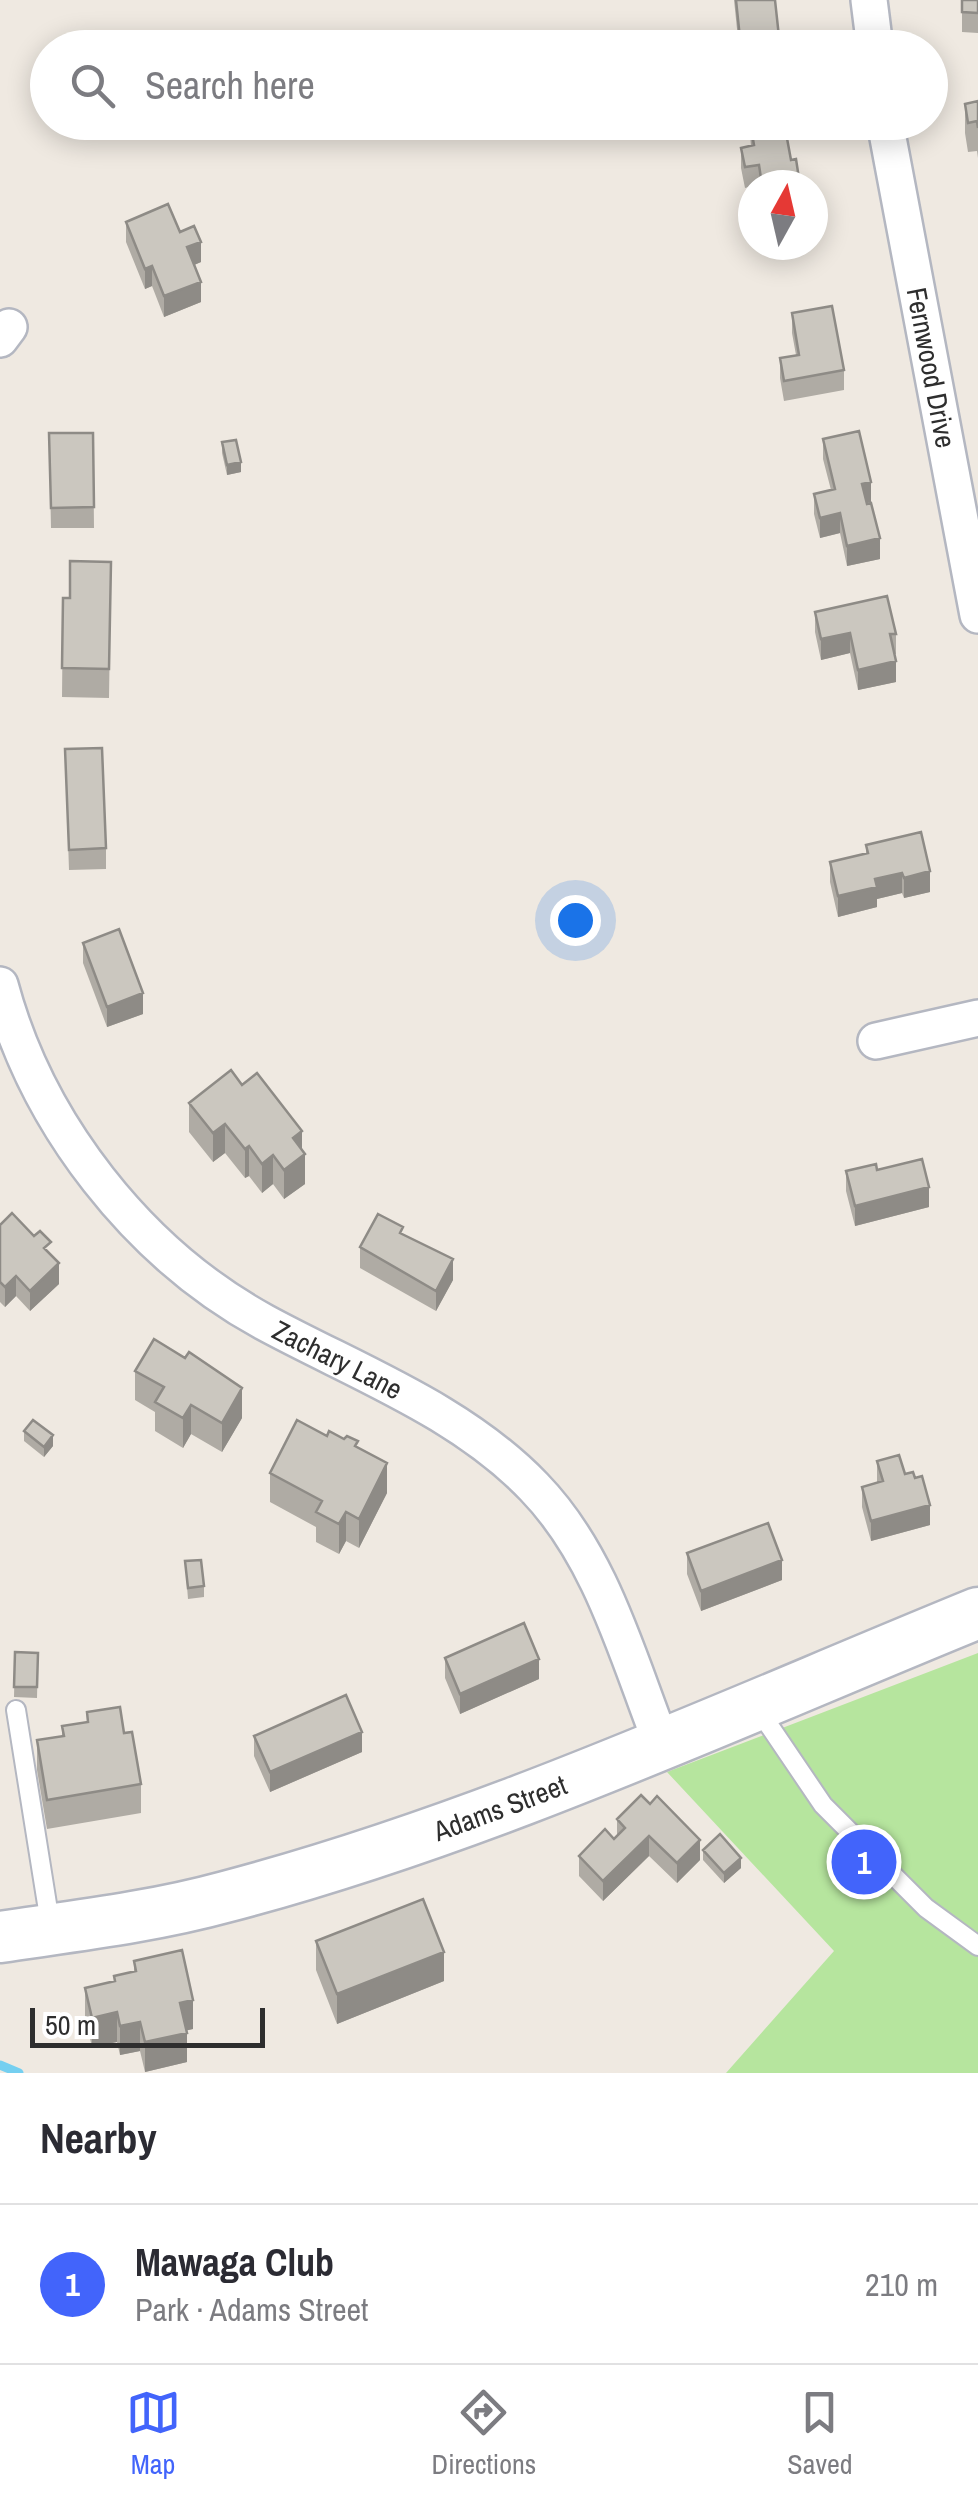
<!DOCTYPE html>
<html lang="en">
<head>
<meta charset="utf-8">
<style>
	:root { --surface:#fff; --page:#f7f7f7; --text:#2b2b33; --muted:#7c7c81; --line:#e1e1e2; --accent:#4264fb }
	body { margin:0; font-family:"Archivo Narrow",sans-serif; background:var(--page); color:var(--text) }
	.compass { position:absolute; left:738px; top:170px; width:90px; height:90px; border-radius:50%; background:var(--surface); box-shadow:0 5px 25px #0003; rotate:8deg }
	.scale { position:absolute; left:30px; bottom:25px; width:235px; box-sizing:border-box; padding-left:10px; border:5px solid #2e2e2e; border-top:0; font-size:28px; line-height:35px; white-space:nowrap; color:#2e2e2e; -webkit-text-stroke:8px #fff; paint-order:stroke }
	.you { position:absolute; left:575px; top:920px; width:35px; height:35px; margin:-25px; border:8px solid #fff; border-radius:50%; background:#1a73e8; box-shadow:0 0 0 15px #1a73e833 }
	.badge { display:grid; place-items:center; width:65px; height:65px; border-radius:50%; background:var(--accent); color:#fff; font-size:32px; font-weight:700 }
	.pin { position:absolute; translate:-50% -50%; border:5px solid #fff; box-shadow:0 2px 10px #0006 }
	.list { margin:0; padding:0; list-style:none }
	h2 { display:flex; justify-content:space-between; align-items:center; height:130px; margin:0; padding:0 40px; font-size:42px }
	h2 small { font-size:32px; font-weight:400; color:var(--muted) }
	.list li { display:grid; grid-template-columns:65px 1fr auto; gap:30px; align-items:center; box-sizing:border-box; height:160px; padding:0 40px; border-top:2px solid var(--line) }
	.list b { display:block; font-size:38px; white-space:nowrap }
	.list p { margin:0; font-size:32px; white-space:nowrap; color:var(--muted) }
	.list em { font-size:32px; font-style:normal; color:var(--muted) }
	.icon { flex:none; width:55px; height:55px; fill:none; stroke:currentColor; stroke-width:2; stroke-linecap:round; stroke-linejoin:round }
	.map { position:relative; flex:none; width:978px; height:2073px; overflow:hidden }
	.search { position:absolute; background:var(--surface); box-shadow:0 5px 25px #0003; left:30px; right:30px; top:30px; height:110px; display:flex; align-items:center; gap:25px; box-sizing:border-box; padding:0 35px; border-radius:55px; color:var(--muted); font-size:38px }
	.sheet { height:290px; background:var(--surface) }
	nav { display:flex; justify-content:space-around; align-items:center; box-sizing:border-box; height:140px; border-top:2px solid var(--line); background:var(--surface); font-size:28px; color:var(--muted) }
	nav a { display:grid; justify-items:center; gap:5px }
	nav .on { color:var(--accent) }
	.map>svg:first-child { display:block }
</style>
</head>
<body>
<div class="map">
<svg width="978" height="2073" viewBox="0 0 978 2073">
	<rect width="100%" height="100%" fill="#efe9e1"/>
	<path fill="#b6e59e" d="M978,1653V2073H726L834,1951L667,1772Z"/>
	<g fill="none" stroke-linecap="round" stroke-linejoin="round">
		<path stroke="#75cff0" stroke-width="9" d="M0,2065L19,2073"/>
		<g stroke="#b4b7c1" stroke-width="22">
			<path id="lane" d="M758,1709L823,1805L926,1908L978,1946
				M16,1710L51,1929"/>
		</g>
		<g stroke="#b4b7c1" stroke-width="40">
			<g id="street">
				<path d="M869,0L875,48"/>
				<path id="s1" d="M885,122L978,615"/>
				<path d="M0,339L9,327"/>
				<path id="s2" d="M0,985C37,1124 138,1253 264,1322C356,1372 460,1410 534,1487C601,1556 627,1655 661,1742"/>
				<path d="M876,1041L978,1018"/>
			</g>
		</g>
		<g stroke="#b4b7c1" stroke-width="55">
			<g id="secondary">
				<path id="s3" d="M0,1937C74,1926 152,1917 225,1897C484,1829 730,1714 978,1613"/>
			</g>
		</g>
		<use href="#lane" stroke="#fff" stroke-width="18"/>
		<use href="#street" stroke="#fff" stroke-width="35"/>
		<use href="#secondary" stroke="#fff" stroke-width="50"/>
	</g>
	<path fill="#afaba4" d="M734,0H775L780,48H739Z
		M978,0V33L962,32V12Z
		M978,101V158L977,151L968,152L965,133V104Z
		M749,122H784L791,160L800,185H753V186L745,188L741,168V148L751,146Z
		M126,222L180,232L201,262L194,265L201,302L164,317L152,286L145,289L126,242Z
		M792,313L844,370V390L784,401L780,378V358L796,355L792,333Z
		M49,433H93L94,528H51Z
		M823,439L871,502L867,503L880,559L847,566L840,533L820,538L814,514V494L831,490L823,459Z
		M222,442L241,472L227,475L222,453Z
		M111,562L109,698L62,697L63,598H70Z
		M815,612L896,634V654H894L896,682L858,690L850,653L821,660L815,632Z
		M65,749L106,848V869L69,870Z
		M866,845L930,892L904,898L902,893L877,899V907L838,917L830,882V862L866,854Z
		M83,943L143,1014L107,1027L83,963Z
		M242,1085L302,1150L305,1184L284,1199L273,1184L262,1193L249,1176L245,1178L225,1153L213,1162L189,1132V1103Z
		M877,1170L929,1207L855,1226L846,1191V1171Z
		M0,1225L51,1255L59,1284L30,1311L16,1296L5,1307L0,1302Z
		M360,1247L453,1280L436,1311L360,1268Z
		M135,1371L242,1418L222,1452L191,1434L183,1448L155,1431V1412L135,1400Z
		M24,1431L53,1446L44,1457L24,1441Z
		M327,1436L358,1448L387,1493L359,1548L346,1541L339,1554L316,1542V1527L270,1502V1473Z
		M877,1461L915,1478L930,1525L871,1541L862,1507V1487L877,1482Z
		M687,1553L782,1580L701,1611L687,1574Z
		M185,1561L204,1586V1597L188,1599Z
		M15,1652L38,1653L37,1698L14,1697Z
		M445,1658L539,1679L460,1714L445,1678Z
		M87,1712L124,1733L141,1784V1813L47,1829L37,1770V1740L62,1736V1726L87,1722Z
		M254,1736L362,1752L270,1792L254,1756Z
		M617,1819L700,1860L677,1883L649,1856L603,1901L579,1876V1856L614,1839L617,1836Z
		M703,1850L741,1868L724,1883L703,1860Z
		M316,1941L444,1981L337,2024L316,1970Z
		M134,1961L193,2029L187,2030V2062L145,2072L140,2051L120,2055L117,2042L92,2047L85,2017V1988L114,1981V1976L134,1971Z"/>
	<path fill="#8e8b86" d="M201,242V262L187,268V247Z
		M152,266V286L145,289V269Z
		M201,282V302L164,317V296Z
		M241,462V472L227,475V465Z
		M871,482V502L862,504V484Z
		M840,513V533L820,538V518Z
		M880,538V559L847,566V546Z
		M850,633V653L821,660V639Z
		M896,661V682L858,690V670Z
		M930,871V892L904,898V878Z
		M902,873V893L877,899V907L838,917V896L875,879Z
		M143,993V1014L107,1027V1007Z
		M225,1124V1153L213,1162V1133Z
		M302,1131V1157L305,1154V1184L284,1199V1170L293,1138Z
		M249,1146V1176L245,1178V1149Z
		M273,1155V1184L262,1193V1164Z
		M929,1187V1207L855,1226V1206Z
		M453,1259V1280L436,1311V1291Z
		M59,1263V1284L30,1311V1291Z
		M16,1276V1296L5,1307V1287Z
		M242,1388V1418L222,1452V1423Z
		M191,1405V1434L183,1448V1418Z
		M53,1435V1446L44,1457V1447Z
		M387,1463V1493L359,1548V1519Z
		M930,1505V1525L871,1541V1521Z
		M346,1512V1541L339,1554V1524Z
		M782,1560V1580L701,1611V1591Z
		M539,1659V1679L460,1714V1694Z
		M362,1732V1752L270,1792V1772Z
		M649,1836V1856L603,1901V1881Z
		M700,1840V1860L677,1883V1863Z
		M741,1858V1868L724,1883V1873Z
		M444,1952V1981L337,2024V1994Z
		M193,2000V2029L180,2032V2003Z
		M117,2012V2042L92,2047V2018Z
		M140,2022V2051L120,2055V2026Z
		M187,2033V2062L145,2072V2042Z"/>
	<path fill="#cbc7bf" stroke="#8e8b86" stroke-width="2.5" d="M736,0H775L780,46L741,48Z
		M962,0H978V13L962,12Z
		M978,101V128L977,121L968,123L965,104Z
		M750,122H784L791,160L796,159L800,185H762L759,165L745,167L741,148L754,145Z
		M168,204L180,232L194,226L201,242L187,247L201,282L164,296L152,266L145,269L126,222Z
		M832,306L844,370L784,381L780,358L799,355L792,313Z
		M859,431L871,482L862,484L867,504L871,503L880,538L847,546L840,513L820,518L814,494L835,489L823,439Z
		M49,433H93L94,507L51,508Z
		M236,440L241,462L227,465L222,442Z
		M70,561L111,562L109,669L62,668L63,598H70Z
		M887,596L896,634H890L896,661L858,670L850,633L821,639L815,612Z
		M102,748L106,848L69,850L65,749Z
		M921,832L930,871L904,878L902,873L875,879L877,887L838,896L830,862L868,853L866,845Z
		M119,929L143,993L107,1007L83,943Z
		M231,1070L242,1085L257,1073L302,1131L293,1138L305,1154L284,1170L273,1155L262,1164L249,1146L245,1149L225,1124L213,1133L189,1103Z
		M922,1159L929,1187L855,1206L846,1171L876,1164L877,1170Z
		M12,1213L34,1236L40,1231L51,1242L44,1248L59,1263L30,1291L16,1276L5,1287L0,1282V1225Z
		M378,1214L403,1227L400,1233L453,1259L436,1291L360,1247Z
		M154,1339L185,1358L189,1352L242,1388L222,1423L191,1405L183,1418L155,1402L164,1387L135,1371Z
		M33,1420L53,1435L44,1447L24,1431Z
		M297,1420L327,1436L329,1431L344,1439L347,1436L358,1441L355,1446L387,1463L359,1519L346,1512L339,1524L316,1512L322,1501L270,1473Z
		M899,1455L905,1474L913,1472L915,1478L922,1476L930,1505L871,1521L862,1487L883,1481L877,1461Z
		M768,1523L782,1560L701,1591L687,1553Z
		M201,1560L204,1586L188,1588L185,1561Z
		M524,1623L539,1659L460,1694L445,1658Z
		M15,1652L38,1653L37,1687H14Z
		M346,1695L362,1732L270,1772L254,1736Z
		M120,1707L124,1733L132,1732L141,1784L47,1800L37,1740L64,1736L62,1726L88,1722L87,1712Z
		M641,1795L650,1804L657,1796L700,1840L677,1863L649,1836L603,1881L579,1856L605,1829L614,1839L625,1828L617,1819Z
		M720,1834L741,1858L724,1873L703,1850Z
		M423,1899L444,1952L337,1994L316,1941Z
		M182,1950L193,2000L180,2003L187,2033L145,2042L140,2022L120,2026L117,2012L92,2018L85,1988L115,1981L114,1976L136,1971L134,1961Z"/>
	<g text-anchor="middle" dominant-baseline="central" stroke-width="10" stroke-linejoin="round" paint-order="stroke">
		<g font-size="28" fill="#2e2e2e" stroke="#fff">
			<text stroke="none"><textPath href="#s1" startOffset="250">Fernwood Drive</textPath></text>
			<text stroke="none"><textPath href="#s2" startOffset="522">Zachary Lane</textPath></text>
			<text stroke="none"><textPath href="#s3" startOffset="518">Adams Street</textPath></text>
		</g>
	</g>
</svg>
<svg class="compass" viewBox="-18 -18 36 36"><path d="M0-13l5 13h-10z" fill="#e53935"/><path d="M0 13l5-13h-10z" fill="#7c7c81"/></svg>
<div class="scale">50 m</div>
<div class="you"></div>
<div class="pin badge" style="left:864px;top:1862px">1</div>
<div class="search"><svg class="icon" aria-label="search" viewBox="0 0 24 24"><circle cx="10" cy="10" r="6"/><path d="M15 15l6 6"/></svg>Search here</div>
</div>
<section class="sheet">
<h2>Nearby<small></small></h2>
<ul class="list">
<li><span class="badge">1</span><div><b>Mawaga Club</b><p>Park · Adams Street</p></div><em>210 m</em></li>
</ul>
</section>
<nav>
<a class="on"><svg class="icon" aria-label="map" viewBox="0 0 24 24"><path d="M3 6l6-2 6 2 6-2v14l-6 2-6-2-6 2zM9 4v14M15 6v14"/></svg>Map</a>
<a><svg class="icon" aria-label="directions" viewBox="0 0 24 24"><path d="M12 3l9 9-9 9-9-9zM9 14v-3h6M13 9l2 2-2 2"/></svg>Directions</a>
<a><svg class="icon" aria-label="saved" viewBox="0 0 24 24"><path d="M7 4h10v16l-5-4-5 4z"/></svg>Saved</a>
</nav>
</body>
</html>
